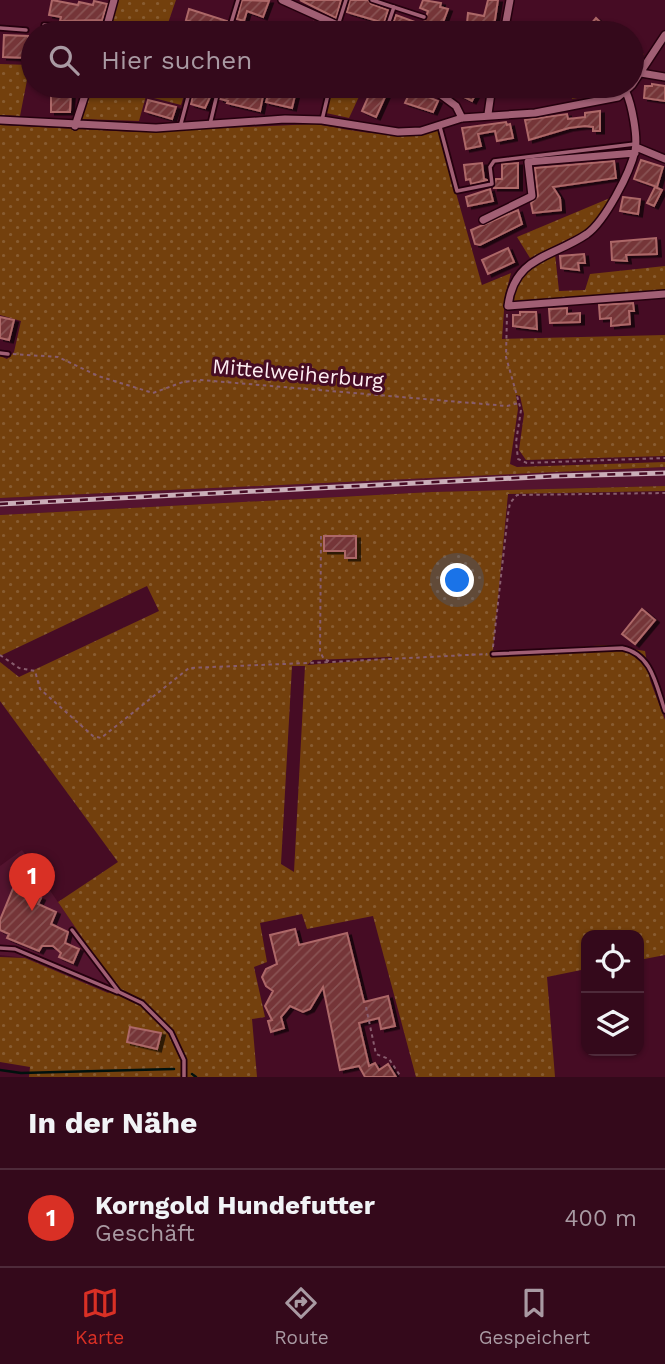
<!DOCTYPE html>
<html lang="de">
<head>
<meta charset="utf-8">
<style>
	:root { --surface:#34091b; --page:#3f1728; --text:#f1f3f6; --muted:#a99aa3; --line:#4e2a3a; --accent:#d93025 }
	body { margin:0; font-family:"Work Sans",sans-serif; background:var(--page); color:var(--text) }
	.controls { position:absolute; right:21px; bottom:21px; display:grid; overflow:hidden; border-radius:14px; box-shadow:0 2px 5px #0004 }
	.controls button { width:63px; height:63px; display:grid; place-items:center; padding:0; border:0; border-bottom:2px solid var(--line); background:var(--surface); color:var(--text); font:35px sans-serif }
	.you { position:absolute; left:458px; top:581px; width:24px; height:24px; margin:-18px; border:5px solid #fff; border-radius:50%; background:#1a73e8; box-shadow:0 0 0 10px #1a73e833 }
	.badge { display:grid; place-items:center; width:46px; height:46px; border-radius:50%; background:var(--accent); color:#fff; font-size:23px; font-weight:700 }
	.pin { position:absolute; translate:-50% -58px; filter:drop-shadow(0 2px 4px #0008) }
	.pin::after { content:''; position:absolute; top:37px; width:24px; height:21px; background:inherit; clip-path:polygon(0 0,100% 0,50% 100%) }
	.list { margin:0; padding:0; list-style:none }
	h2 { display:flex; justify-content:space-between; align-items:center; height:91px; margin:0; padding:0 28px; font-size:30px }
	h2 small { font-size:23px; font-weight:400; color:var(--muted) }
	.list li { display:grid; grid-template-columns:46px 1fr auto; gap:21px; align-items:center; box-sizing:border-box; height:98px; padding:0 28px; border-top:2px solid var(--line) }
	.list b { display:block; font-size:26px; white-space:nowrap }
	.list p { margin:0; font-size:23px; white-space:nowrap; color:var(--muted) }
	.list em { font-size:23px; font-style:normal; color:var(--muted) }
	.icon { flex:none; width:38px; height:38px; fill:none; stroke:currentColor; stroke-width:2; stroke-linecap:round; stroke-linejoin:round }
	.map { position:relative; flex:none; width:665px; height:1077px; overflow:hidden }
	.search { position:absolute; background:var(--surface); box-shadow:0 2px 5px #0004; left:21px; right:21px; top:21px; height:77px; display:flex; align-items:center; gap:18px; box-sizing:border-box; padding:0 24px; border-radius:38px; color:var(--muted); font-size:26px }
	.sheet { height:189px; background:var(--surface) }
	nav { display:flex; justify-content:space-around; align-items:center; box-sizing:border-box; height:98px; border-top:2px solid var(--line); background:var(--surface); font-size:19px; color:var(--muted) }
	nav a { display:grid; justify-items:center; gap:4px }
	nav .on { color:var(--accent) }
	.map>svg:first-child { display:block }
</style>
</head>
<body>
<div class="map">
<svg width="665" height="1077" viewBox="0 0 665 1077">
	<defs>
		<pattern id="grass-dots" width="8" height="8" patternUnits="userSpaceOnUse" patternTransform="scale(1.75)"><rect width="8" height="8" fill="#73400d"/><path d="M2 2h.1M6 6h.1" fill="none" stroke="#885c31" stroke-width="1.8" stroke-linecap="round"/></pattern>
		<pattern id="building-hatch" width="6" height="6" patternUnits="userSpaceOnUse" patternTransform="scale(1.75)"><rect width="6" height="6" fill="#743537"/><path d="M-1 1l2-2M0 6l6-6M5 7l2-2" fill="none" stroke="#895354"/></pattern>
		<filter id="shadow"><feDropShadow dx="4" dy="2.5" stdDeviation="0" flood-color="#0009"/></filter>
	</defs>
	<rect width="100%" height="100%" fill="#460c24"/>
	<path fill="#54142f" d="M665,467V486L432,492L0,515V498Z
		M22,850L116,986L108,993L25,958L0,955V866Z"/>
	<path fill="url(#grass-dots)" fill-rule="evenodd" d="M118,0H176L167,26L188,33H108Z
		M632,43L644,54L632,74Z
		M0,64L30,65L20,116L0,115Z
		M91,86H187L181,105L146,96L139,121L81,119Z
		M333,86H364L349,118L326,113Z
		M570,86H623L620,90L572,99Z
		M315,124C357,131 397,141 438,129L482,285L511,273L505,296L502,339L665,335V456L526,460L519,450L524,414L520,396L516,395L518,409L510,464L517,467L665,462V467L0,498V356L7,359L14,352L21,321L0,315V125L135,132Z
		M610,198L592,227L530,258L517,237Z
		M555,254L559,291L585,290L590,274L665,266V290L514,301L512,297L522,275Z
		M665,486V491L508,494L493,650L509,652L606,645L645,651L650,680L665,720V955L639,960V935H586V969L547,977L555,1077H416L373,916L307,929L302,914L260,923L267,962L254,967L265,1017L252,1019L257,1077H29L30,1067L0,1062V957L25,958L108,993L116,987L58,902L118,862L0,701V662L19,677L159,611L147,586L0,656V515L432,492ZM392,657V658L307,665L313,660ZM292,666H305L294,872L281,864Z"/>
	<g fill="none" stroke-linecap="round" stroke-linejoin="round">
		<path stroke="#00110e" stroke-width="2.5" d="M0,1070L21,1073L174,1069
			M192,1074L196,1077"/>
	</g>
	<path fill="url(#building-hatch)" stroke="#ad6868" stroke-width="2" filter="url(#shadow)" d="M52,0L78,5L79,2L93,5L94,1L107,4L102,20L60,21L61,17L49,15Z
		M242,0L269,1L263,17L247,11L244,21L237,19Z
		M300,0H341L336,18Z
		M350,0H368L371,4L388,10L384,23L347,12Z
		M423,0L441,3L440,7L448,9L439,33H398L400,27L393,24L396,15L423,25L428,11L420,8Z
		M488,0H498L493,33H466L468,13L484,16Z
		M189,9L227,21L222,33H214L215,30L186,20Z
		M596,18L607,29L603,33H592L596,29L591,24Z
		M314,22L327,27L324,33H308Z
		M4,35L28,36L27,58L3,57Z
		M652,84L665,86V101L644,98L645,86H652Z
		M195,86L214,88L205,108L191,104Z
		M223,86H245L243,91L263,96L260,111L227,103L228,101L220,99Z
		M373,86H390L376,117L362,111Z
		M457,86H480L472,101L454,92Z
		M512,86H526L525,93H512Z
		M58,88L71,89L70,112H51V96H58Z
		M270,88L296,91L292,108L266,102Z
		M411,90L438,101L433,112L405,103Z
		M148,100L176,107L172,119L145,111Z
		M600,111V131H593V127L585,126L569,128L529,140L525,120L567,114L568,119L585,117V113Z
		M506,122L507,125L510,124L513,138L497,141L495,131L478,134L481,146L466,149L462,128Z
		M641,160L663,167L657,187L634,179Z
		M614,161L616,178L553,187L560,198L561,210L533,213L531,203L538,196L535,168Z
		M482,163L484,179L487,180L471,184L470,179L466,180L464,165Z
		M518,163V188H494L496,179H502V164Z
		M655,187L662,190L654,206L647,203Z
		M490,189L493,201L468,206L466,197Z
		M623,197L640,199L638,214L620,211Z
		M518,210L522,224L480,245L475,244L471,230Z
		M656,238L657,254L626,255L627,261L612,260L611,242Z
		M508,248L514,262L488,274L482,260Z
		M584,254L585,263H578L579,270L561,268L560,256Z
		M633,303L634,311H629L630,324L611,326V318L600,319L599,305Z
		M567,308V314L580,313V322L550,323L549,309Z
		M520,312H536L537,329L513,326V315H520Z
		M0,317L14,320L9,340L0,338Z
		M324,536H356V558H345V551H324Z
		M642,609L655,620L635,644L622,634Z
		M14,886L41,898L38,904L56,912L51,924L68,932L65,943L79,949L73,963L59,957L61,953L53,946H42L39,951L7,938L9,934L0,930V920Z
		M295,929L299,945L347,933L364,1002L388,996L395,1026L381,1029L379,1018L359,1023L369,1066L375,1063L379,1070L388,1064L396,1077H365L359,1066L340,1070L323,987L310,1009L303,1012L290,1006L281,1017L284,1028L271,1032L268,1021L272,1020L265,1006L273,991L266,986L262,977L266,969L277,964L270,935Z
		M130,1027L161,1033L157,1049L127,1042Z"/>
	<g fill="none" stroke-linecap="round" stroke-linejoin="round">
		<g stroke="#25000e" stroke-width="7">
			<path id="service" d="M372,0L424,17
				M44,25L105,27
				M338,25L346,0
				M0,28L26,30
				M228,33L238,0
				M235,33V32
				M385,33L394,7
				M322,120L330,86
				M210,124L219,86
				M180,127L191,86
				M440,127L457,191L492,184L490,167L494,161L635,144
				M0,353L8,354
				M493,654L622,648C652,654 656,685 665,711
				M72,930L119,992L142,1003L171,1032L184,1060V1077
				M0,948L15,949L117,992"/>
		</g>
		<g stroke="#25000e" stroke-width="10">
			<path id="minor" d="M282,0L355,33
				M105,33L114,0
				M504,33L510,0
				M641,73L665,77
				M632,85L665,35
				M429,86L456,106L462,118
				M626,92C632,105 638,137 635,151C630,173 605,221 587,234C552,258 514,256 508,306L665,294
				M488,114L492,86
				M0,120L156,128L285,119L322,120L398,132L421,131L462,118L535,113L618,97L631,86
				M75,126L88,86
				M636,147L665,159
				M483,220L532,196L528,162L635,153"/>
		</g>
		<path stroke="#885d6e" stroke-width="2" stroke-dasharray="3.5 3.5" stroke-linecap="butt" d="M507,314L506,357L521,410L516,442L518,459L527,463L665,458
			M13,354L58,357L98,376L153,393L183,382L201,380L507,406L519,403
			M321,536L320,652L324,659L331,662L487,654
			M493,647L508,514L510,503L517,495L665,493
			M0,655L19,668L35,671L40,689L93,736L101,738L189,668L330,662
			M366,1007L376,1054L389,1059L401,1077"/>
		<use href="#service" stroke="#a15f74" stroke-width="3.5"/>
		<use href="#minor" stroke="#a15f74" stroke-width="7"/>
		<g stroke="#caaeb8" stroke-width="5">
			<path id="rail" d="M0,504L556,476L665,473"/>
		</g>
		<use href="#rail" stroke="#460c24" stroke-width="2.5" stroke-dasharray="8" stroke-linecap="butt"/>
	</g>
	<g text-anchor="middle" dominant-baseline="central" stroke-width="6" stroke-linejoin="round" paint-order="stroke">
		<g font-size="21" fill="#fdedf1" stroke="#460c24">
			<text transform="translate(298 373) rotate(5)">Mittelweiherburg</text>
		</g>
	</g>
</svg>
<div class="controls">
<button><svg class="icon" aria-label="locate" viewBox="0 0 24 24"><circle cx="12" cy="12" r="6"/><path d="M12 2v4M12 18v4M2 12h4M18 12h4"/></svg></button>
<button><svg class="icon" aria-label="layers" viewBox="0 0 24 24"><path d="M12 4l9 5-9 5-9-5zM3 14l9 5 9-5"/></svg></button>
</div>
<div class="you"></div>
<div class="pin badge" style="left:32px;top:911px">1</div>
<div class="search"><svg class="icon" aria-label="search" viewBox="0 0 24 24"><circle cx="10" cy="10" r="6"/><path d="M15 15l6 6"/></svg>Hier suchen</div>
</div>
<section class="sheet">
<h2>In der Nähe<small></small></h2>
<ul class="list">
<li><span class="badge">1</span><div><b>Korngold Hundefutter</b><p>Geschäft</p></div><em>400 m</em></li>
</ul>
</section>
<nav>
<a class="on"><svg class="icon" aria-label="map" viewBox="0 0 24 24"><path d="M3 6l6-2 6 2 6-2v14l-6 2-6-2-6 2zM9 4v14M15 6v14"/></svg>Karte</a>
<a><svg class="icon" aria-label="directions" viewBox="0 0 24 24"><path d="M12 3l9 9-9 9-9-9zM9 14v-3h6M13 9l2 2-2 2"/></svg>Route</a>
<a><svg class="icon" aria-label="saved" viewBox="0 0 24 24"><path d="M7 4h10v16l-5-4-5 4z"/></svg>Gespeichert</a>
</nav>
</body>
</html>
